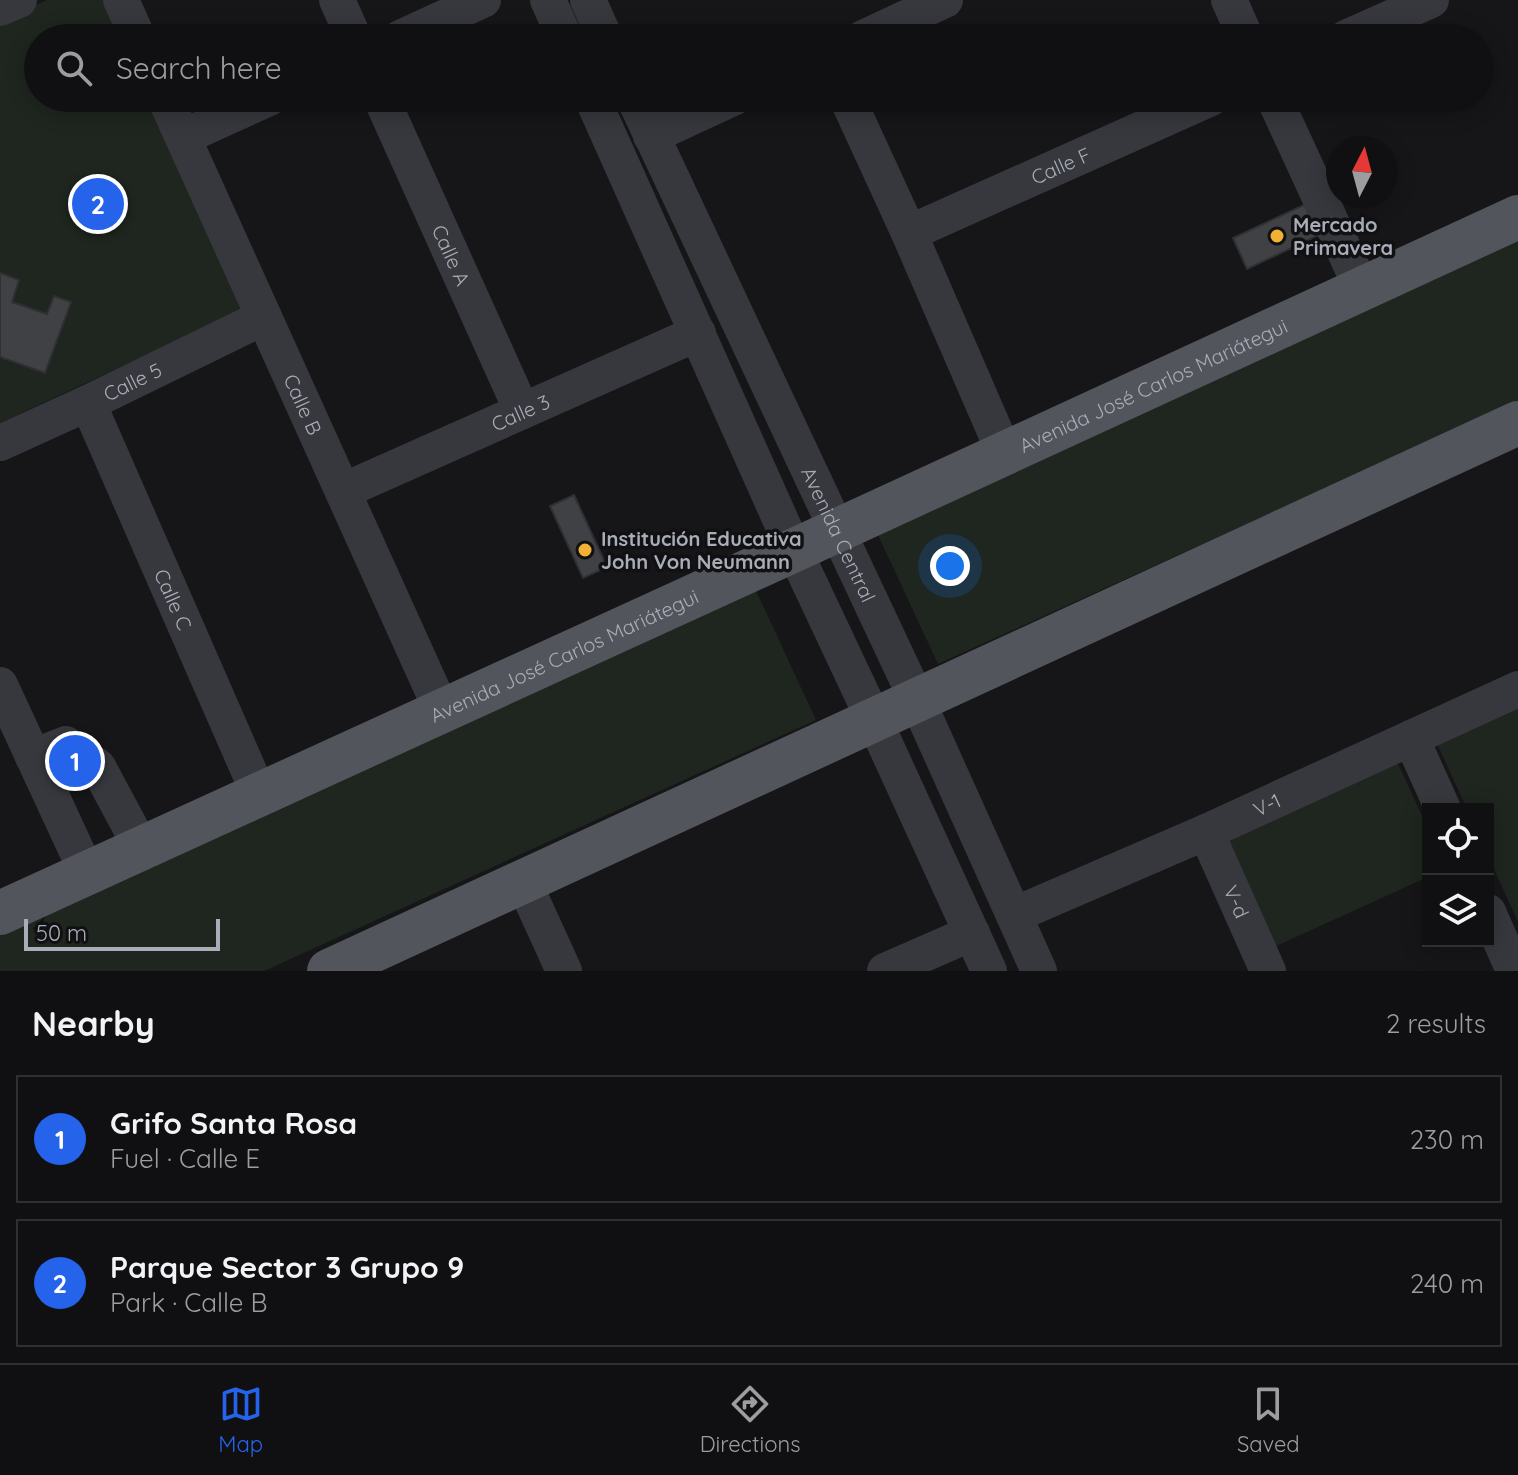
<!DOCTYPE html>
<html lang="en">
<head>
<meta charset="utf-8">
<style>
	:root { --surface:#101012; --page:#19191b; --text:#f1f3f6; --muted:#9c9d9f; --line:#303032; --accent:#2563eb }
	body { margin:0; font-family:Quicksand,sans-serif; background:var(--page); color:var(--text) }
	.controls { position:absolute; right:24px; bottom:24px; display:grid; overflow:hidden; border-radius:0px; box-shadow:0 4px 20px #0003 }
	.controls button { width:72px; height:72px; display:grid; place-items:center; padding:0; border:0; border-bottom:2px solid var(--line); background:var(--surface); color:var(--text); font:40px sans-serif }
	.compass { position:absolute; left:1326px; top:136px; width:72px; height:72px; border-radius:50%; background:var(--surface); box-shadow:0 4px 20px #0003; rotate:6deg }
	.scale { position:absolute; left:24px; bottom:20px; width:196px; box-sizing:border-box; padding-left:8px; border:4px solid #a8adb8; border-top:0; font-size:22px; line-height:28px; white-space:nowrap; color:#a8adb8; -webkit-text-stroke:6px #111113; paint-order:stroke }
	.you { position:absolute; left:950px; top:566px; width:28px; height:28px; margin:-20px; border:6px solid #fff; border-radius:50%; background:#1a73e8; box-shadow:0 0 0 12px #1a73e833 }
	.badge { display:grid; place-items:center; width:52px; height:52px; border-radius:50%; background:var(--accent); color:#fff; font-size:26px; font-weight:700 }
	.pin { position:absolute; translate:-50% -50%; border:4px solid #fff; box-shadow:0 2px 8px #0006 }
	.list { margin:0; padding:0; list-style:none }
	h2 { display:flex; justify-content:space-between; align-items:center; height:104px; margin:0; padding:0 32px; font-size:34px }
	h2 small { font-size:26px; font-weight:400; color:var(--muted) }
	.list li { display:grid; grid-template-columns:52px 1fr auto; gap:24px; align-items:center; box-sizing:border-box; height:128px; margin:0 16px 16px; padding:0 16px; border:2px solid var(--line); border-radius:0px }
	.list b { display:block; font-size:30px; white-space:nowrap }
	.list p { margin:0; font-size:26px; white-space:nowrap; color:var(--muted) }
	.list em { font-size:26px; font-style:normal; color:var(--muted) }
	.icon { flex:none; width:44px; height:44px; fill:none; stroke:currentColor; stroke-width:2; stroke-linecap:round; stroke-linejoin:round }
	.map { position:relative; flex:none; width:1518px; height:971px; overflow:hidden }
	.search { position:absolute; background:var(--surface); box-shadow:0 4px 20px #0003; left:24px; right:24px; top:24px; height:88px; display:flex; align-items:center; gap:20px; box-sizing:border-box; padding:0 28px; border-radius:44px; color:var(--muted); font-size:30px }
	.sheet { height:392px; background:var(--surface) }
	nav { display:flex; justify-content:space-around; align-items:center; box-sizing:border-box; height:112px; border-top:2px solid var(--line); background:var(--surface); font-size:22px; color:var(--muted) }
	nav a { display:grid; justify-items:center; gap:4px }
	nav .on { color:var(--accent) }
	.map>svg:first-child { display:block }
</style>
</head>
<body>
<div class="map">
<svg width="1518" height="971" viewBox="0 0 1518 971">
	<rect width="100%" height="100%" fill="#161618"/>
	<path fill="#1e261f" d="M47,0H104L122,38H38V98H149L245,309L0,423V21Z
		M1518,229V401L938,664L872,522Z
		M753,584L816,720L264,971H0V927Z
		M1518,700V922L1488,856V809H1467L1434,737Z
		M1395,757L1428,829V877L1274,947L1223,836Z"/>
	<path fill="#404145" stroke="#303034" stroke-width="2" d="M1306,204L1321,234L1247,269L1233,238Z
		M0,273L19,280L12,302L47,314L54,296L71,302L45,373L0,357Z
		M574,495L607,567L583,578L550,506Z"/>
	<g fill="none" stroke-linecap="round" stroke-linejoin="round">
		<g stroke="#37383d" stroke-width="36">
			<path d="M121,0L138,38"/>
			<path d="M337,0L354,38"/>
			<path d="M548,0L565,38"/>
			<path d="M588,0L605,38"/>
			<path d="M1229,0L1246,38"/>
			<path d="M0,8L19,0"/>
			<path d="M400,38L483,0"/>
			<path d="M863,38L945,0"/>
			<path d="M1346,38L1431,0"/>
			<path id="s1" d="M165,98L442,711"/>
			<path id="s2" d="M381,98L522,411"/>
			<path d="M592,98L794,550L874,720L989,971"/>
			<path id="s3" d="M634,98L917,700L1039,971"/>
			<path d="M847,98L909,233L1004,452"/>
			<path d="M1274,98L1362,289"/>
			<path d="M651,136L733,98"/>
			<path d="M183,137L269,98"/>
			<path id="s4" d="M909,233L1211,98"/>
			<path id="s5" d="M88,403L259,794"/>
			<path id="s6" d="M0,443L88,403L264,317"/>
			<path id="s7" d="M343,491L698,333"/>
			<path d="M0,685L87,873"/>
			<path d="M1411,738L1443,809"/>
			<path d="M33,757L66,744L71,752"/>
			<path d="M89,765L94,764L98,767L142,849"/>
			<path id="s8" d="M1206,832L1268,971"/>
			<path d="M523,881L564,971"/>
			<path d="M1488,912L1514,971"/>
			<path id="s9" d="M1014,915L1206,832L1518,689"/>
			<path d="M885,971L972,933"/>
		</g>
		<g stroke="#53555c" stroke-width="44">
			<path id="s10" d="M0,913L836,531L1518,217"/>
			<path d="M329,971L1518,423"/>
		</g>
	</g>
	<g fill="#f2b134" stroke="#111113" stroke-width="3">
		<circle cx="1277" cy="236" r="8"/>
		<circle cx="585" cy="550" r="8"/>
	</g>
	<g text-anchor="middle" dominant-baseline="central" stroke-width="7" stroke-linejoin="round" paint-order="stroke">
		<g font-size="20" fill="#a8adb8" stroke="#111113">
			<text stroke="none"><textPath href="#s4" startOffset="166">Calle F</textPath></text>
			<text stroke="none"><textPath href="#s2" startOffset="172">Calle A</textPath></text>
			<text stroke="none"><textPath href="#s6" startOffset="146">Calle 5</textPath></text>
			<text stroke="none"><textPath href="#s10" startOffset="1268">Avenida José Carlos Mariátegui</textPath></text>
			<text stroke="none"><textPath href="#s1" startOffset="336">Calle B</textPath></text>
			<text stroke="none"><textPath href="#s7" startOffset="194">Calle 3</textPath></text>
			<text stroke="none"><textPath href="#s3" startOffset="482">Avenida Central</textPath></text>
			<text stroke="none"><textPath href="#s5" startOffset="214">Calle C</textPath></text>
			<text stroke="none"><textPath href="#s10" startOffset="620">Avenida José Carlos Mariátegui</textPath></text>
			<text stroke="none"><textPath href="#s9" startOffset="276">V-1</textPath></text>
			<text stroke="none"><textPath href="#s8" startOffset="76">V-d</textPath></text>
		</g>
		<g font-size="20" font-weight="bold" fill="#a8adb8" stroke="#111113" text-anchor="start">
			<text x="1293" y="224">Mercado<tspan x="1293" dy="23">Primavera</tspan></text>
			<text x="601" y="538">Institución Educativa<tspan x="601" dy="23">John Von Neumann</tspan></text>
		</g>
	</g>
</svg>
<div class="controls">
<button><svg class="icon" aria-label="locate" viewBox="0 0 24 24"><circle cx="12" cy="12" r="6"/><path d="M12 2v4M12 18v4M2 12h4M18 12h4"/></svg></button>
<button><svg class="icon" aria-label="layers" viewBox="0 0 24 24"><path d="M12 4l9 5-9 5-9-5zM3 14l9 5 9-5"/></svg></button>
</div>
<svg class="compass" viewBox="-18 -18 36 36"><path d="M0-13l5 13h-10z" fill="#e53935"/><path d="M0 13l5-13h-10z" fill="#9c9d9f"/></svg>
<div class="scale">50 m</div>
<div class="you"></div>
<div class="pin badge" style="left:75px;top:761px">1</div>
<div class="pin badge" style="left:98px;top:204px">2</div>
<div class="search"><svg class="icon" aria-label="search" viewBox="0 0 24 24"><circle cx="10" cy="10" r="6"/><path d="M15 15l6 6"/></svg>Search here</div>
</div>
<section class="sheet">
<h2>Nearby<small>2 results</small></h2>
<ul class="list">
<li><span class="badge">1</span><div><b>Grifo Santa Rosa</b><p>Fuel · Calle E</p></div><em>230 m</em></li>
<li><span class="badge">2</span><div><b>Parque Sector 3 Grupo 9</b><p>Park · Calle B</p></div><em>240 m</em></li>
</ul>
</section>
<nav>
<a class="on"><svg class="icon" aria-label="map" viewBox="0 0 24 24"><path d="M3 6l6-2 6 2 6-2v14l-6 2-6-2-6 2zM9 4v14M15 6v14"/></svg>Map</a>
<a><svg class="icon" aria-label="directions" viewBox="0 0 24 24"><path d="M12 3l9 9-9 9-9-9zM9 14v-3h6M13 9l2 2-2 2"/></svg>Directions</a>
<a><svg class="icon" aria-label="saved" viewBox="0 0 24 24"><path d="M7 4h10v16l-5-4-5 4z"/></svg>Saved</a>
</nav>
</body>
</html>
